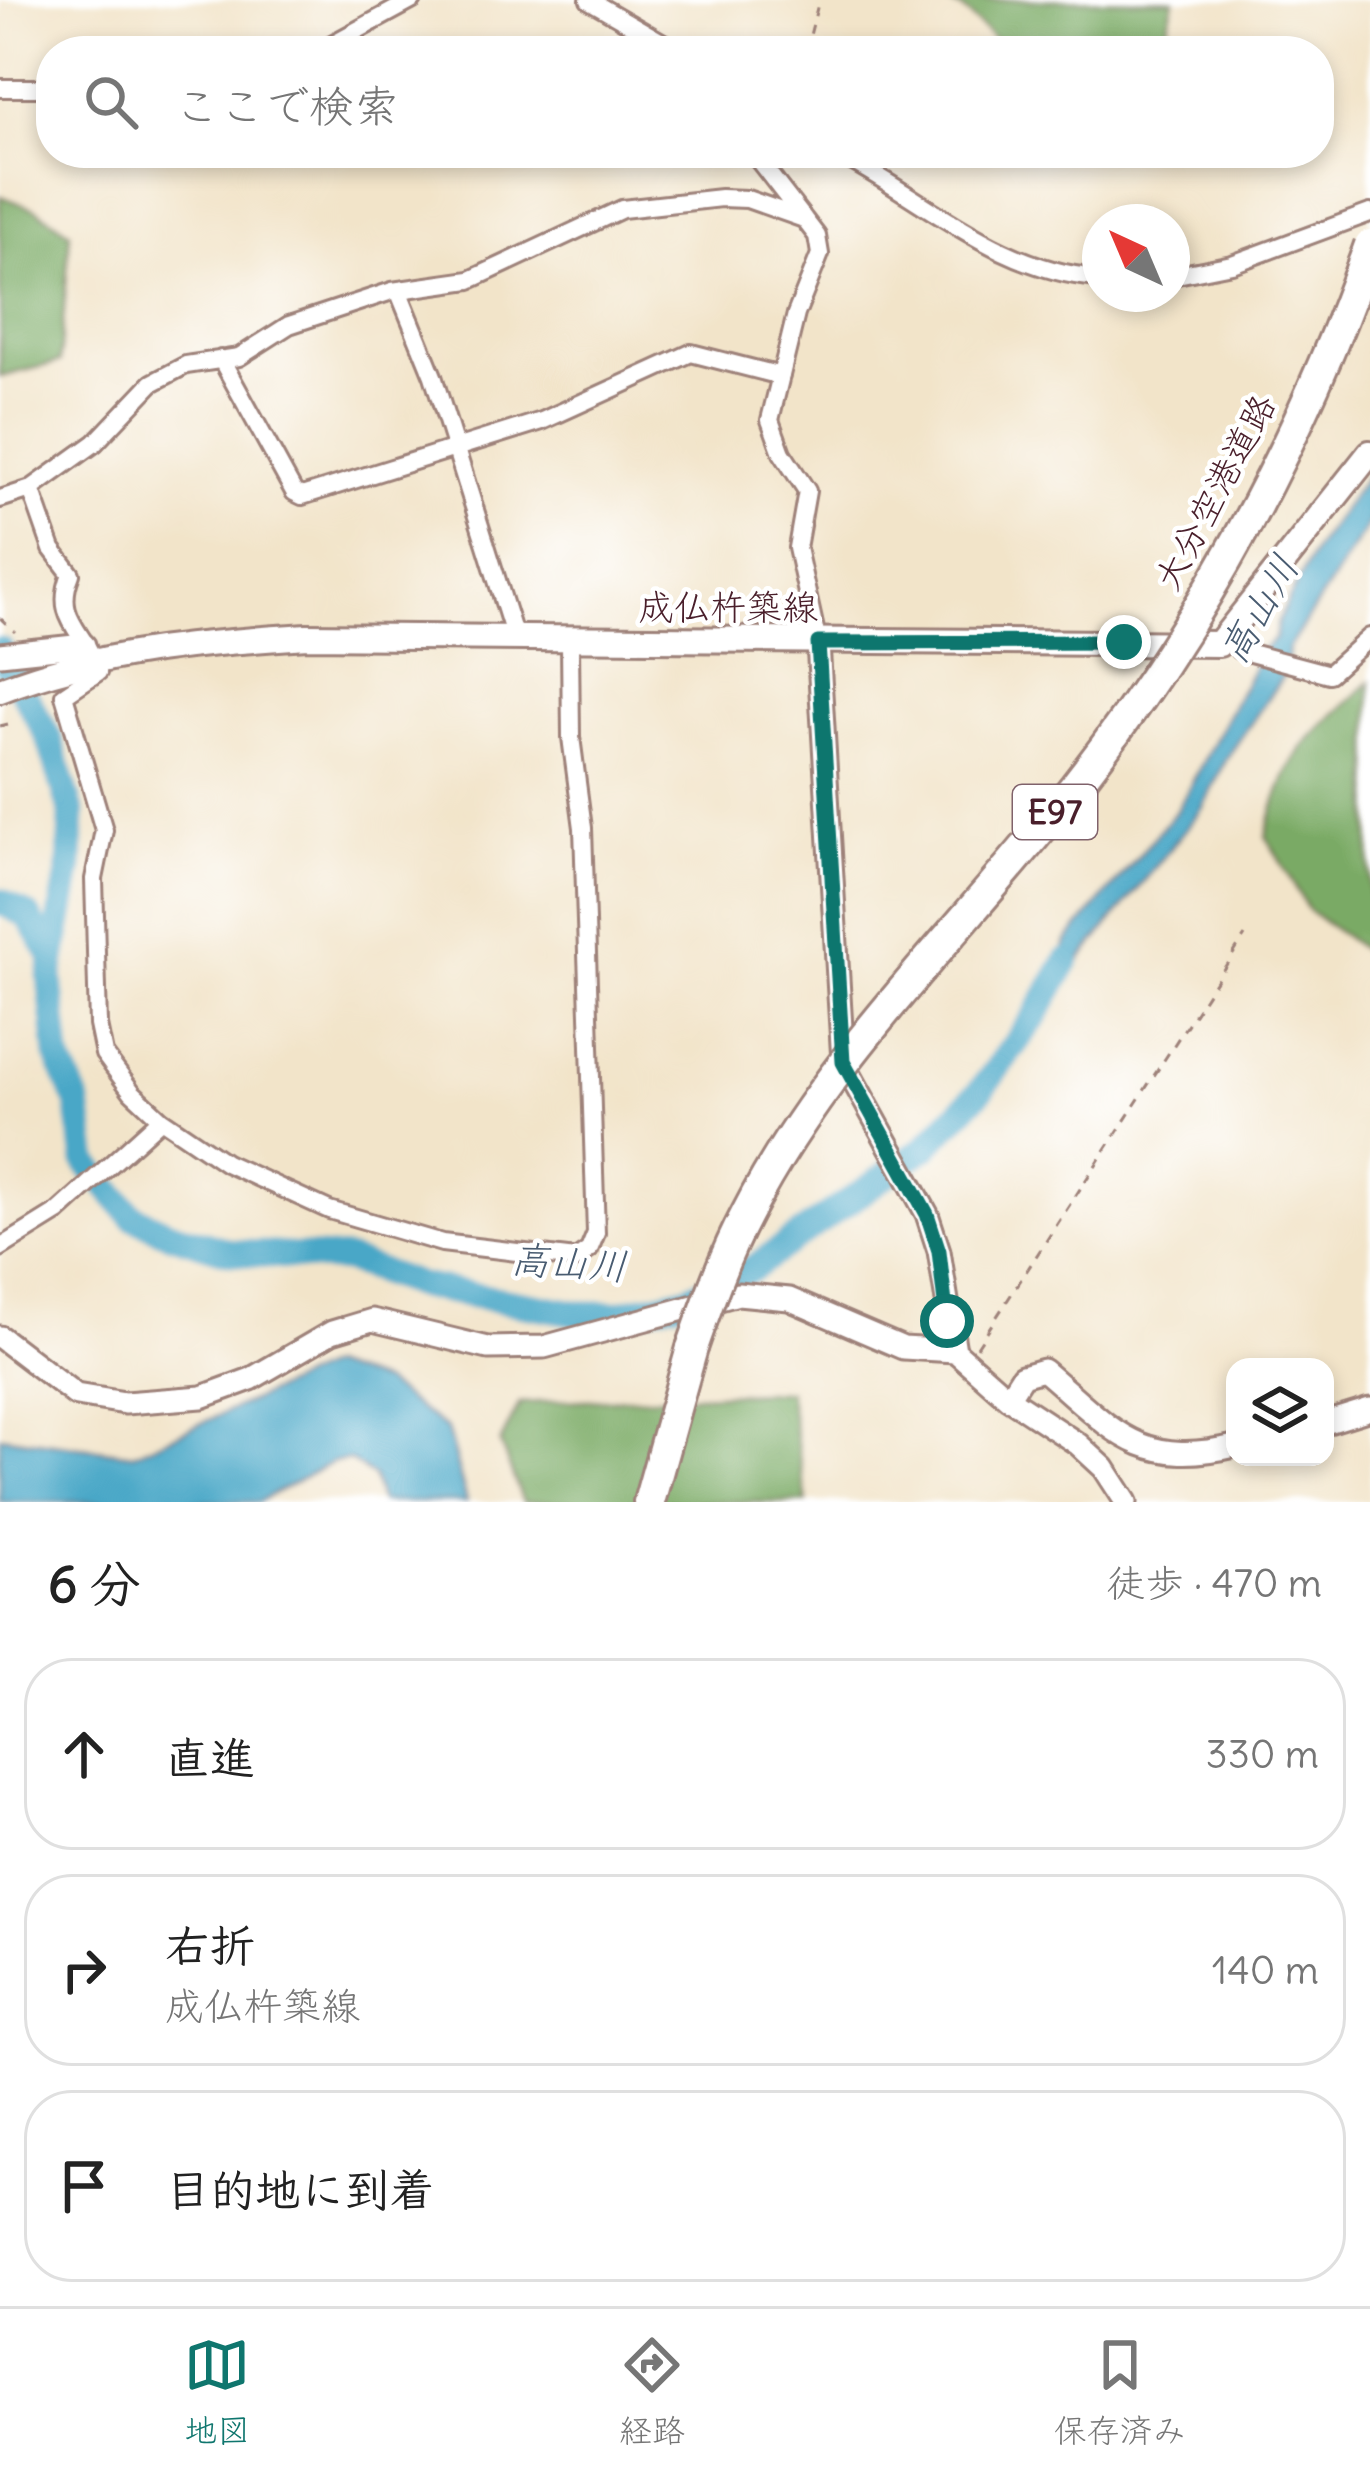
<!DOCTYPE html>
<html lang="ja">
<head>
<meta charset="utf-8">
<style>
	:root { --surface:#fff; --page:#f2f2f2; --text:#222; --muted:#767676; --line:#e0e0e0; --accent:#0f766e }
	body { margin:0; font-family:Delius,"Klee One",sans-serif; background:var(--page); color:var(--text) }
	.controls { position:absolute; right:36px; bottom:36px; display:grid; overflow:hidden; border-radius:24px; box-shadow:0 6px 18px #0003 }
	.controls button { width:108px; height:108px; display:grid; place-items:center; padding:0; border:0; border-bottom:3px solid var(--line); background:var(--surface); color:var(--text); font:60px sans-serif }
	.compass { position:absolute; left:1082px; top:204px; width:108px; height:108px; border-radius:50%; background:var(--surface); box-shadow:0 6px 18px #0003; rotate:316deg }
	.stop { position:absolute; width:36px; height:36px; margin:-27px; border:9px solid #0f766e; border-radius:50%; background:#fff }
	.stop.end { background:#0f766e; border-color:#fff; box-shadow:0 3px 12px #0008 }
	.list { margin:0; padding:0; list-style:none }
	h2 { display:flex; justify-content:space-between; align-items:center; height:156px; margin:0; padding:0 48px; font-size:51px }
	h2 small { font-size:39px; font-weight:400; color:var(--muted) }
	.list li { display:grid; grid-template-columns:78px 1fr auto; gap:36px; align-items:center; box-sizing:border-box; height:192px; margin:0 24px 24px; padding:0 24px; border:3px solid var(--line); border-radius:48px }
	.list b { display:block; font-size:45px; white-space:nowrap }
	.list p { margin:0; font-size:39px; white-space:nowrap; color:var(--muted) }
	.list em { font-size:39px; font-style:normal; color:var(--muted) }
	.icon { flex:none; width:66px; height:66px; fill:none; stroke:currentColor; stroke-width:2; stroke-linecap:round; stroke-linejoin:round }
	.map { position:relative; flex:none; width:1370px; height:1502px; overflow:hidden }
	.search { position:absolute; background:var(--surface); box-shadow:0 6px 18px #0003; left:36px; right:36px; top:36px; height:132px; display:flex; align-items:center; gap:30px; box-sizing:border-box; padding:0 42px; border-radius:48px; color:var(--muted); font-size:45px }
	.sheet { height:804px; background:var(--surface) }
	nav { display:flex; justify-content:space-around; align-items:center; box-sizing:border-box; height:168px; border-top:3px solid var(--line); background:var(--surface); font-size:33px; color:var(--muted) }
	nav a { display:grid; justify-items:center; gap:6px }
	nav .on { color:var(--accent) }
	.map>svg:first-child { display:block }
</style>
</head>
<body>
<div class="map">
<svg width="1370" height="1502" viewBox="0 0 1370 1502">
	<rect width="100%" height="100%" fill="#fff"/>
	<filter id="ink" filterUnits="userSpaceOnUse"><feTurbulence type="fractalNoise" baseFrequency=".00833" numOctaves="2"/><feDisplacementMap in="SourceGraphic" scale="24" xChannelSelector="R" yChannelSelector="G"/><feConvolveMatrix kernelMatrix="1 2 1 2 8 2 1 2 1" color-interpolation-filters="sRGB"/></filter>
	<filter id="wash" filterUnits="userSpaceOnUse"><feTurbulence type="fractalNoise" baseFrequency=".004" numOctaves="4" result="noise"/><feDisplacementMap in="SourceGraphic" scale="48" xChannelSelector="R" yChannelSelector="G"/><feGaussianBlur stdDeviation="2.7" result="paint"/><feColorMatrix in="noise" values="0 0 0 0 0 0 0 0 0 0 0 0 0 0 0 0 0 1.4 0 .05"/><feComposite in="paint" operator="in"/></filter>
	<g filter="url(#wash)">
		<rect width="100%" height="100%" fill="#f2e4c9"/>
		<path fill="#7aaa65" stroke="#626448" stroke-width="3" d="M937,0H1174L1162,51H1007L961,8Z
			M0,196L36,209L70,232L60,362L0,377Z
			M1370,682V955L1308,910L1266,836C1287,748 1307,740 1370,682Z
			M788,1391L807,1502H523L500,1443L520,1403Z"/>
		<path fill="#48a7c7" stroke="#496379" stroke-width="3" d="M1370,471V522L1288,649L1285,673L1227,758L1202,809L1042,1008L1067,941L1178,809L1263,649L1275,638L1278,621L1315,548Z
			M328,1366L384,1383L447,1429L467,1502H380L373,1476L349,1460L333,1462L258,1502H0V1436L133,1454Z"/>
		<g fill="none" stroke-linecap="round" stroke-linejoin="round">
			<path stroke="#48a7c7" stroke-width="27" d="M0,650L49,738L72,814L70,866L50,977L58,1057L78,1103L86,1162L132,1216L166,1232L231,1252L347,1260L420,1286L582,1314H617L687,1298L750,1270L925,1148L982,1089L1036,1015L1067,961
				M0,901L28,916L51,954"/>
		</g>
	</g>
	<g filter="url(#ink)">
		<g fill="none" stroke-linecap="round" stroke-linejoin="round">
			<g stroke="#9e827a" stroke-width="22">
				<path id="minor" d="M589,0L677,51
					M319,51L413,0
					M0,88H51
					M753,153L804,219
					M837,153C922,197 1002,273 1100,278
					M1172,276L1232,264L1370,213
					M398,290L433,376L516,641
					M221,359L294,492L302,496L542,421L691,353L781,376
					M0,499L31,489
					M570,642L571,737L583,828L596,1233L589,1250L576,1259L442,1243L329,1210L226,1163L161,1119L132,1092L104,1054L98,1025L94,879L104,830L64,695L98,672C87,631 52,621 71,574L52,549L31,489L95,443L152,383L186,365L239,357L289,325L392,291L470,280L622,209L721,198L747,199L804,219L817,236L820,254L796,314L770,420L782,453L807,491L797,548L818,643
					M1239,650L1329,674L1370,637
					M0,1248L58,1212L161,1119"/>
			</g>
			<g stroke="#9e827a" stroke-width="27">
				<path id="tertiary" d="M818,643L843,1062L927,1214L939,1251L955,1351L1008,1398L1078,1444L1104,1468L1126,1502
					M0,654L84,645
					M0,1337L76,1395L125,1403L202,1397L251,1379L332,1332L372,1320L488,1348L544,1347L738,1294L789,1299L903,1348L955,1351
					M1008,1398L1022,1376L1043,1370C1112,1428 1137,1469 1235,1446
					M1325,1423L1370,1409"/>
			</g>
			<g stroke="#9e827a" stroke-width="30">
				<path id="secondary" d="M0,690C101,651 200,643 307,636L1219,644L1370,453"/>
			</g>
			<g stroke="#9e827a" stroke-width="36">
				<path id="motorway" d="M649,1502L692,1348"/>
			</g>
			<path stroke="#9e827a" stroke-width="3" stroke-dasharray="9 9" stroke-linecap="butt" d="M806,51L819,0
				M0,618L15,632
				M0,726L8,724
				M977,1347L1245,936"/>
			<use href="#minor" stroke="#fff" stroke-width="16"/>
			<use href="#tertiary" stroke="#fff" stroke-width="21"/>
			<use href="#secondary" stroke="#fff" stroke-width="24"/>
			<use href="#motorway" stroke="#fff" stroke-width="30"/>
			<g stroke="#9e827a" stroke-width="36" stroke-linecap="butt">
				<path id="motorway-bridge" d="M692,1348C708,1302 724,1256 747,1213C830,1051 970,923 1080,780C1205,618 1302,437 1370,245"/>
			</g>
			<use href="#motorway-bridge" stroke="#fff" stroke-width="30"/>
		</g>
	</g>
	<g fill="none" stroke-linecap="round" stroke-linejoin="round" filter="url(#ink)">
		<path stroke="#0f766e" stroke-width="15" d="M947,1321L939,1251L927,1214L843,1062L818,643L1124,642"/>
	</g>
	<g text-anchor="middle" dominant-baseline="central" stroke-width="9" stroke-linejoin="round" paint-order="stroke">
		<rect fill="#fff" stroke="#80626b" stroke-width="3" x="1013" y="785" width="84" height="54" rx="9"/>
		<g font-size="33" font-weight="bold" fill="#4a1f2b">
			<text x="1055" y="812">E97</text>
		</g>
		<g font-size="36" fill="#4a1f2b" stroke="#fff">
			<text transform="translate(1215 492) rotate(-62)">大分空港道路</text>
			<text x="728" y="607">成仏杵築線</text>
		</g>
		<g font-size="39" font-style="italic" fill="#495c71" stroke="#fff">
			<text transform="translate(1259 609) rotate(-60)">高山川</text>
			<text transform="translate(569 1263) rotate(4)">高山川</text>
		</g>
	</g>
</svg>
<div class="controls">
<button><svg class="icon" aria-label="layers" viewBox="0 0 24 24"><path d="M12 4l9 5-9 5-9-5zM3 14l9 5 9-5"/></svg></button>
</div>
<svg class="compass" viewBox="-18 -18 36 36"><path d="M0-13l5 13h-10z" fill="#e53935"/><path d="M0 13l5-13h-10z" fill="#767676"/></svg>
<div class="stop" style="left:947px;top:1321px"></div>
<div class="stop end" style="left:1124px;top:642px"></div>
<div class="search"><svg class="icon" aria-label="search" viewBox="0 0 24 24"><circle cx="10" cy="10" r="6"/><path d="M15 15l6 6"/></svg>ここで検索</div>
</div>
<section class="sheet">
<h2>6 分<small>徒歩 · 470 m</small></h2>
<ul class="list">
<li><svg class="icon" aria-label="ahead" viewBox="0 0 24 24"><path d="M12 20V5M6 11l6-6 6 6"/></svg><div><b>直進</b></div><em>330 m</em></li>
<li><svg class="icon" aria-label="right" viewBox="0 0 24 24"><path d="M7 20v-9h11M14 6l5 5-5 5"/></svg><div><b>右折</b><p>成仏杵築線</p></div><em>140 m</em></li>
<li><svg class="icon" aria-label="arrive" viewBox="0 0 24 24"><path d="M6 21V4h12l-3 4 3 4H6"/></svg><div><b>目的地に到着</b></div></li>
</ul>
</section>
<nav>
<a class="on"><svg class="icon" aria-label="map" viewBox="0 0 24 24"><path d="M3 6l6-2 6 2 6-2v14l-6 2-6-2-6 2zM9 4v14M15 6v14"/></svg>地図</a>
<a><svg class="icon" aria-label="directions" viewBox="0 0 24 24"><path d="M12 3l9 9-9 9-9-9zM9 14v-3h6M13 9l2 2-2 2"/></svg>経路</a>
<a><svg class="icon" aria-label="saved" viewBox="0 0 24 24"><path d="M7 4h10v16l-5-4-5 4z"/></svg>保存済み</a>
</nav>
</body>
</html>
